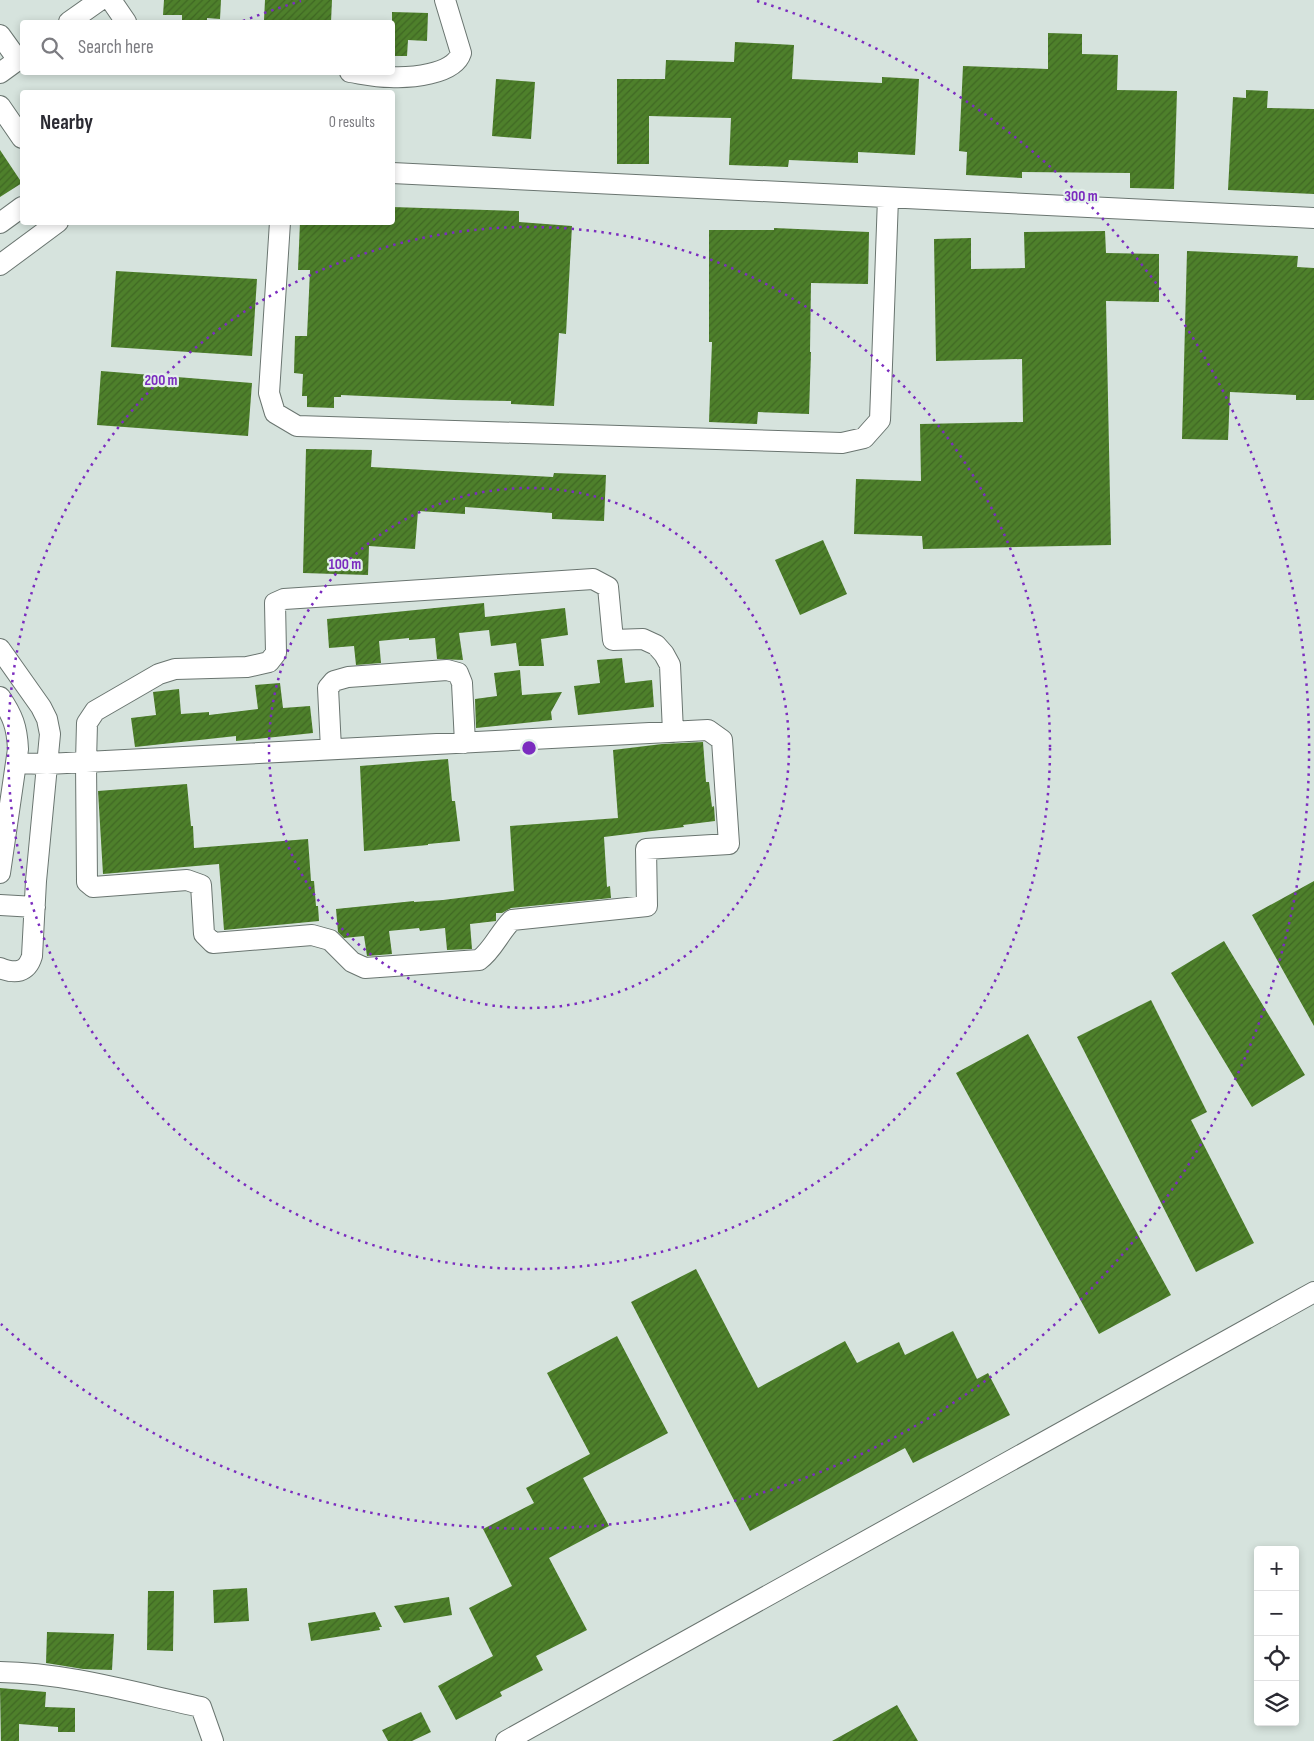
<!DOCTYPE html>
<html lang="en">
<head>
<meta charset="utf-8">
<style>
	:root { --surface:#fff; --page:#f2f2f3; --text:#2b2b33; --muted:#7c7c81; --line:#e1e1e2 }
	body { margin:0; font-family:"Sofia Sans Condensed",sans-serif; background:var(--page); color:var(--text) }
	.controls { position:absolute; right:15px; bottom:15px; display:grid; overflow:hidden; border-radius:5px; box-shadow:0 2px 8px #0003 }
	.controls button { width:45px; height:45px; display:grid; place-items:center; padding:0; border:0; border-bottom:1px solid var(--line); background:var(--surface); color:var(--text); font:25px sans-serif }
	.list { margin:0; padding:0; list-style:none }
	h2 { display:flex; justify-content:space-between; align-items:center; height:65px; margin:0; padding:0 20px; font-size:21px }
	h2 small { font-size:16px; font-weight:400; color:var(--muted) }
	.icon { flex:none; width:28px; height:28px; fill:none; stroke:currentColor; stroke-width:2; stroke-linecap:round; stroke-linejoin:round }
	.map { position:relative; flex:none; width:1314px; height:1741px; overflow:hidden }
	.search { position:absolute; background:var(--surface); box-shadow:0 2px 8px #0003; left:20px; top:20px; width:375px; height:55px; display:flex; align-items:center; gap:12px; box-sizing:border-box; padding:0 18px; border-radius:5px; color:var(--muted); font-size:19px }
	.panel { position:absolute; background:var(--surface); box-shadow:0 2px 8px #0003; left:20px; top:90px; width:375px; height:135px; border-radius:5px }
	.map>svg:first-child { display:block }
</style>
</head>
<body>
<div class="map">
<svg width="1314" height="1741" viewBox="0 0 1314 1741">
	<defs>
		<pattern id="building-hatch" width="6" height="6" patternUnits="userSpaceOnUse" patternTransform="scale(1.25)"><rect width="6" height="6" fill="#4e802b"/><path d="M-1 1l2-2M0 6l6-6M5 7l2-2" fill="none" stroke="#406824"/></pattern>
	</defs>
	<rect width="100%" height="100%" fill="#d6e3dd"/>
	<path fill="url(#building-hatch)" d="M164,0H221L220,19L207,18V22H182V15H163Z
		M265,0H332L331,22H287V21L264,20Z
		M392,12L428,13L427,41L408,40L407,56H392Z
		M1048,33L1082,34V54L1118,55L1117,90L1177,91L1174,189L1130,188V173L1022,172V178L966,175L967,152L959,151L963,66L1048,69Z
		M735,42L794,45L792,79L882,83V77L919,79L915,155L858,152V163L789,160L788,167L729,165L731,118L649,116V164H617V79H665L666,60L734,62Z
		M496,79L535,82L531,139L492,136Z
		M1246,90L1268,91L1267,108L1314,109V194L1228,190L1233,97L1246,98Z
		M0,150L22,183L0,197Z
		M392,207L519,211V222L572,226L566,334L559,333L554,406L511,404V401L454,400L341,395V397H334V408L307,407V396H302L303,374L294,373L295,336H307L310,270H298L300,222H392Z
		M774,228L869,232L868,284L811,283L810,352H811L809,414L758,412L757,424L709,422L712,342H709V230H774Z
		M1105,231L1106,253L1159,254V302L1106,301L1111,545L923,549L922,536L854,534L856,479L921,481L920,424L1023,422L1022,359L936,361L934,239L971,238V269L1025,268L1024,232Z
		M1187,251L1298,256L1297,267L1314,268V400H1296V395L1230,392L1228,440L1182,439Z
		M116,271L257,279L252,356L111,347Z
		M101,371L252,383L248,436L97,425Z
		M306,449L372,450L371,467L553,477L554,473L606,475L604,521L552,519V513L465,507V514L418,511L415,549L369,546L368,575L303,573Z
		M823,540L847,594L800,615L775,560Z
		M484,603L485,617L565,608L568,635L541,639L544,666H519L516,643L491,646L489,630L459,633L463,660L437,659L435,638L409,640V638L379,641L381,663L356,665L354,646L329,648L327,619Z
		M622,658L625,683L652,680L654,707L578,715L574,686L600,683L597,660Z
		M520,670L522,695L562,692L551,712L552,720L476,728L475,699L497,696L494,673Z
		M280,683L283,708L310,706L313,733L236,741V736L135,747L131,718L156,715L153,692L179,689L181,714L209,712V715L258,709L255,685Z
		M703,742L706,782H709L712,807L714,806L715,821L683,825L684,827L604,837L607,887L610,886L611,898L511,908L502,913H496V921L470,924L472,949L447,950L445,928L420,931L419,928L389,931L392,954L367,956L364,936L344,938L338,932L336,909L414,901V902L443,900L514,891L510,826L618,818L613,750L662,744Z
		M448,759L452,801H455L460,841L428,844V845L364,851L360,766Z
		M187,784L191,826H193L194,848L308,839L311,881H314L316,906H318L319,921L224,930L219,864L103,874L98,791Z
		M1314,881V1026L1252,915Z
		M1224,941L1305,1075L1252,1107L1171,973Z
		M1151,1000L1207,1112L1191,1120L1254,1243L1196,1272L1077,1037Z
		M1028,1034L1171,1295L1099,1334L956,1073Z
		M696,1269L758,1388L845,1341L857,1363L899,1342L905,1355L953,1331L977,1379L988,1373L1010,1415L913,1463L905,1448L750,1531L631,1302Z
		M617,1336L668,1433L583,1478L609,1526L549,1558L587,1630L536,1656L543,1670L500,1692L502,1696L456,1720L438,1686L493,1656L469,1608L512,1586L483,1529L534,1503L526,1488L590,1454L547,1373Z
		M247,1588L249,1621L214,1623L213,1590Z
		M148,1591H174L173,1651L147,1650Z
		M449,1597L452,1615L404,1623L394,1606Z
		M375,1612L382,1627H379L380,1630L311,1641L308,1623Z
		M47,1632L114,1634L112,1670L83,1669L46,1663Z
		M0,1688L46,1692L45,1707L75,1708V1732H58V1727L19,1724V1741H1Z
		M897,1705L918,1741H832Z
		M421,1712L431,1732L412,1741H388L382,1730Z"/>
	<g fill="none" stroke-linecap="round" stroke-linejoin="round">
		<g stroke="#6a7570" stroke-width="22">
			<path id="minor" d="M111,0L126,22
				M69,22L100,0
				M0,35L18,60
				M350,72C363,74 376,77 390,77C409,78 454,75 461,53L445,0
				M0,73L22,57
				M0,106L22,138
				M392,173L1314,218
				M280,222L269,393L275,413L297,426L842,443L864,438L880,420L888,198
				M0,223L22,207
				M0,265L58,222
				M0,649L41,707L47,719L50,734L36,881L32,956C27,973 15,974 0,968
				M0,697C13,716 17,727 18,749L0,873
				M331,749L328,688L334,681L348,677L447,670L458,673L462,683L465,743
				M16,763L47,764L86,762L708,730L722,740L729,844L646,849L647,906L512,920C499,933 493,950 479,960L365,968L352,962L330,940L312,935L213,943L204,934L201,885L187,880L93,887L87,882L86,762L87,723L95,711L159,674L175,669L247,667L269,662L276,653L275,603L284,599L593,579L608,587L613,640L643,639L656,645L664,654L670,665L673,732
				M0,905L35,907
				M0,1672C68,1673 135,1693 201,1707L213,1741
				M506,1741L1314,1292"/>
		</g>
		<use href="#minor" stroke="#fff" stroke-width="20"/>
	</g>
	<g fill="none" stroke="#7b2cbf" stroke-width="2.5" stroke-dasharray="2.5 5">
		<circle cx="529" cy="748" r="260"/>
		<circle cx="529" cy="748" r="521"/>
		<path d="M243 21A781 781 0 0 1 301 1M757 1A781 781 0 1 1 1 1324"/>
	</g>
	<circle cx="529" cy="748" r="8" fill="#7b2cbf" stroke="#e3f0ea" stroke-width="2.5"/>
	<g font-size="15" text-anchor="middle" font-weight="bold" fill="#7b2cbf" stroke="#e3f0ea" stroke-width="4.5" stroke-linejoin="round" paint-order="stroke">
		<text x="1081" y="201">300 m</text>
		<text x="161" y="385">200 m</text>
		<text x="345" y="569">100 m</text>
	</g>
</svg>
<div class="controls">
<button>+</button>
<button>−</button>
<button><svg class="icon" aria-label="locate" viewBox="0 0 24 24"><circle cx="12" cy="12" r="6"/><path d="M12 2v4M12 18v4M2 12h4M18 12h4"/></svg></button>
<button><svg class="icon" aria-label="layers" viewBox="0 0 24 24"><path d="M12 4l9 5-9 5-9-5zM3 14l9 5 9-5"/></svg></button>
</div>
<div class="search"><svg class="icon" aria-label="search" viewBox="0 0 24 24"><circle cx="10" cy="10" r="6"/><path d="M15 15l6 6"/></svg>Search here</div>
<section class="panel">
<h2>Nearby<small>0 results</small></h2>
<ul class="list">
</ul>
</section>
</div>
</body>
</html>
